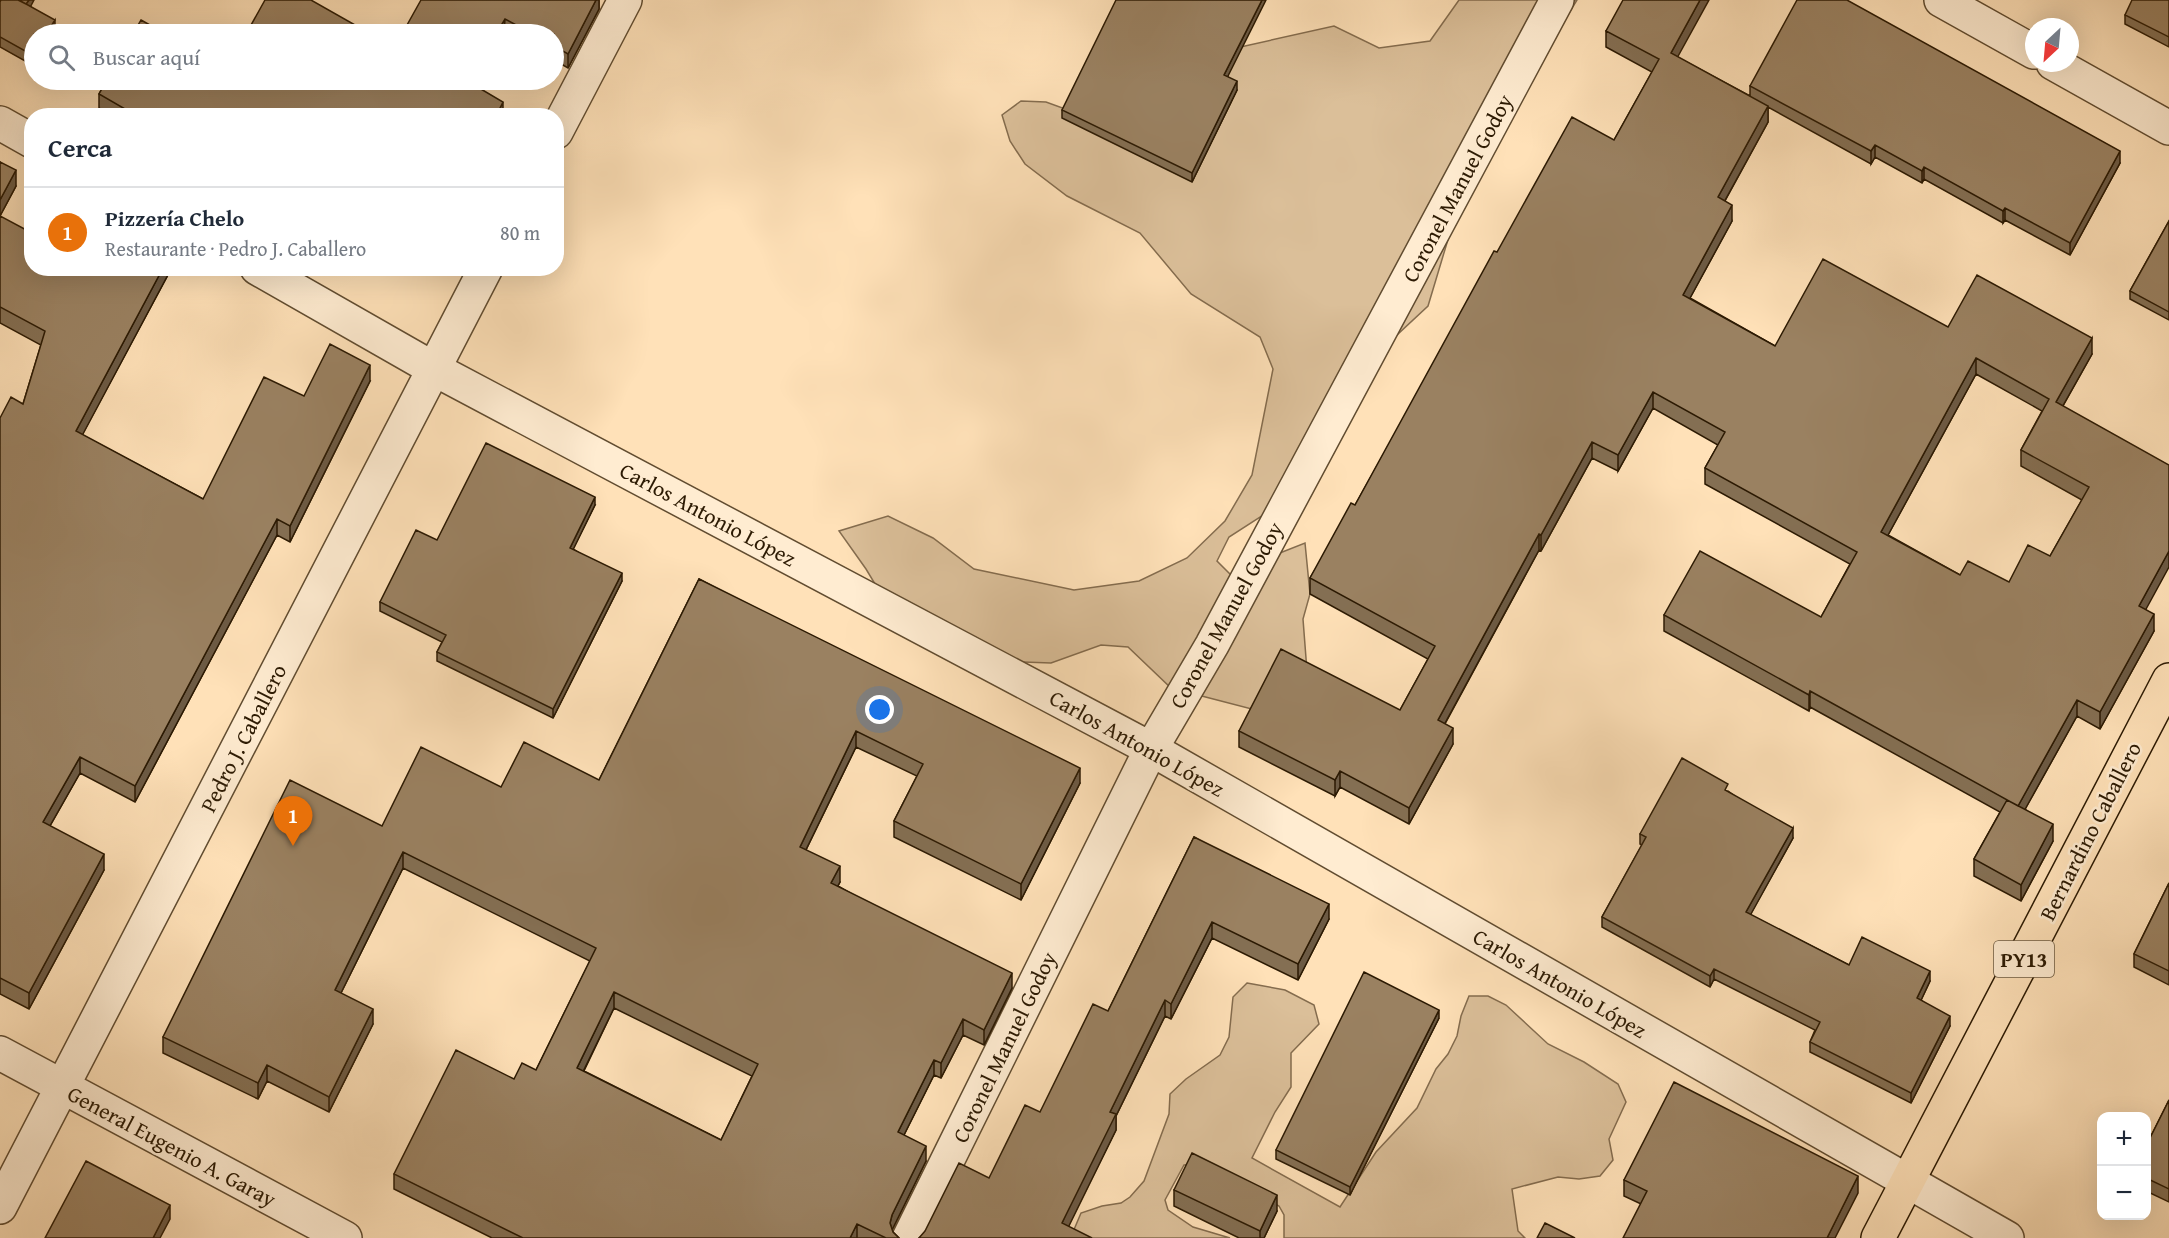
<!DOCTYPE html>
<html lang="es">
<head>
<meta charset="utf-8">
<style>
	:root { --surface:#fff; --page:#f6f6f7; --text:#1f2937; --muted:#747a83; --line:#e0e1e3; --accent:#8f2418 }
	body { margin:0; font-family:"Gentium Book Plus",serif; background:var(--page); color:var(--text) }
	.controls { position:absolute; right:18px; bottom:18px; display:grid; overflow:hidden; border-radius:12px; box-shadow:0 6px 24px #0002 }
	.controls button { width:54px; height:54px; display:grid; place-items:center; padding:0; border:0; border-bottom:2px solid var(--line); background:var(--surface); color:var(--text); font:30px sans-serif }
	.compass { position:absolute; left:2025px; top:18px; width:54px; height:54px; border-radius:50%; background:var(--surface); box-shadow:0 6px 24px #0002; rotate:206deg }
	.you { position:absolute; left:880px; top:710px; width:21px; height:21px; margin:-15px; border:4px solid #fff; border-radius:50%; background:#1a73e8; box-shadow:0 0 0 9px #1a73e833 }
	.badge { display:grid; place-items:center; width:39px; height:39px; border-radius:50%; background:var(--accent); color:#fff; font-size:20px; font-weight:700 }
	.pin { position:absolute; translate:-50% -50px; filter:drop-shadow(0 2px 3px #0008) }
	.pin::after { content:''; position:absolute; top:32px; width:21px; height:18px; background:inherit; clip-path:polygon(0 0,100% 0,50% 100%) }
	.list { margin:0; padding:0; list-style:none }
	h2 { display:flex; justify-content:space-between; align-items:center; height:78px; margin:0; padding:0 24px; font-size:26px }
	h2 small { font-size:20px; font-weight:400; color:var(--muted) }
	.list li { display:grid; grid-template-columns:39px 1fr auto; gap:18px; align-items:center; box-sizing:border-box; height:90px; padding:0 24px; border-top:2px solid var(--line) }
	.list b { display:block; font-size:22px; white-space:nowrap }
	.list p { margin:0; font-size:20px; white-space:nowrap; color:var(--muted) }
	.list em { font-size:20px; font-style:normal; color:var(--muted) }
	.icon { flex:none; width:33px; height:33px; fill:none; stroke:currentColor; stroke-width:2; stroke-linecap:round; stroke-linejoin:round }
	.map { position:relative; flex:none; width:2169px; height:1238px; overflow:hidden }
	.search { position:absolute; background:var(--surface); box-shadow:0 6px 24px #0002; left:24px; top:24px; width:540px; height:66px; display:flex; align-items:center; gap:15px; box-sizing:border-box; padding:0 21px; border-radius:33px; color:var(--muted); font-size:22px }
	.panel { position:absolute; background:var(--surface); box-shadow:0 6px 24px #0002; left:24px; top:108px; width:540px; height:168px; border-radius:24px }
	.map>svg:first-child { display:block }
</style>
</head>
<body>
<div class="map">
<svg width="2169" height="1238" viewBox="0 0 2169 1238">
	<rect width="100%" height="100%" fill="#ffe1b8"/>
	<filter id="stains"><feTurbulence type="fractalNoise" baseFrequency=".00333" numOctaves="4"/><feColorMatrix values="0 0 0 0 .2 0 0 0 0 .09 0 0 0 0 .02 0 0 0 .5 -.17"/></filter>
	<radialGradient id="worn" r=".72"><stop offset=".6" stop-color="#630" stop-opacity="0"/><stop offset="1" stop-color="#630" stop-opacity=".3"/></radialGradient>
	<path fill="#dbbf99" stroke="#846c4e" stroke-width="1.5" d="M1459,0H1577L1465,183L1428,306L1368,362L1318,480L1229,537L1217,561L1236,580L1257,562L1305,543L1310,594L1303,619L1307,671L1286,718L1171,688L1128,647L1101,645L1051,663L997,661L893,614L866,569L839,531L888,516L933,538L974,569L1074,590L1139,581L1187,558L1225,521L1252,475L1273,369L1260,337L1191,294L1140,233L1067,196L1025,164L1010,141L1002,115L1021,101L1046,102L1098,121L1218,52L1334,26L1379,48L1430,41Z
		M1247,983L1285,990L1314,1005L1319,1024L1291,1053V1087L1275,1112L1252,1158L1340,1207L1376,1152L1417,1108L1436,1069L1448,1054L1457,1036L1461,1016L1469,996H1488L1506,1005L1548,1044L1584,1062L1618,1084L1626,1102L1609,1139L1613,1160L1600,1176L1579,1179L1558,1177L1512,1189L1518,1231L1525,1238H1284V1215L1279,1206L1200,1164L1184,1165L1165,1200L1168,1210L1193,1227L1230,1238H1076L1073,1232L1081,1213L1102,1206L1121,1203L1130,1197L1144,1181L1169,1114L1170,1094L1186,1079L1220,1055L1229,1037L1233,997Z"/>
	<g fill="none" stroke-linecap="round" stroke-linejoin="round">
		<g stroke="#614c30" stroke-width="36">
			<path id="minor" d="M1941,0L2034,52
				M2053,63L2169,128
				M0,123L32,141
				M556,132L625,0
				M257,268L434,369L1151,749L2007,1238
				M0,1053L345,1238
				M0,1207L486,268
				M909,1238L1151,749L1212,645L1557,0"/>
		</g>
		<g stroke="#2c1a03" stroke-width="36">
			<path id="trunk" d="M1878,1238L2169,680"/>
		</g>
		<use href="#minor" stroke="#ffecd1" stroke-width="33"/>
		<use href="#trunk" stroke="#ffe1b8" stroke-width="33"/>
	</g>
	<path fill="#846f53" stroke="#2c1a03" stroke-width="1.5" fill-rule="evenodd" d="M599,0V9L568,68L554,60V34H507L505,33L504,34H402Z
		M2169,0V47L2125,24V15Z
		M0,2L31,7L55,30L52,34H34V66L0,47Z
		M1606,31L1677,57L1750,96V86L2120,163L2070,255L2005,220L2003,223L1924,179L1922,183L1875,157L1871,164L1768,107V122L1725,201L1732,221L1690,298L1775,346L1948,327L2092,354L2063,406L2154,631L2100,729L2077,716L2025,809L2053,841L2021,901L1974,876V859L2000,812L1810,707L1809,711L1664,631V615L1821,617L1850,564L1705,484V468L1718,445L1653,408L1618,471L1592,458L1541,551L1539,550L1445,724L1453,744L1409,824L1340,787L1335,796L1239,747V731L1400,710L1428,659L1310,594V578L1355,505L1497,252L1614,140L1652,72L1606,47ZM1976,374L2042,411L2021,450V466L2082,500L2050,556L2009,582L1960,575L1888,535Z
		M1228,77L1237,90L1192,182L1062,118V110Z
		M107,80H479L475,86L503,116H112L99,108V94Z
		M0,162L16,186L0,216L32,268H170V271L82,435L203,499L304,396L370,381L290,542L277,535L135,802L80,773L50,826L104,870L29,1009L0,994V418L23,404L41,345L0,323Z
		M2169,221V320L2130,299V291Z
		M595,505L573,549L622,581L553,718L437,661V652L442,642L380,611V602L437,540Z
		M699,579L1080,783L1021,900L894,837V821L917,776L856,747L806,850L840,882L838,886L1012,988L984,1045L963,1035L941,1078L934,1075L904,1135L926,1161L892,1230L893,1232L899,1238H492L394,1189V1174L514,1079L536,1070L590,961L403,868L341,993L373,1024L329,1112L267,1081L258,1099L163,1053V1037L382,826L501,787L599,780ZM614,1008L752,1076L721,1140L584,1071Z
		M1728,791L1793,838L1750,915L1849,965L1930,981L1921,1000L1950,1026L1911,1103L1810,1052V1042L1815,1030L1714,979L1710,987L1602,927V917L1642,845L1640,844V834Z
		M1194,837L1329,919L1298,980L1212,938L1171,1019L1165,1016L1116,1116V1130L1068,1226L919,1238L989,1178L1040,1112L1108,1011Z
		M2169,883V985L2134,967V954Z
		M1439,1018L1350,1195L1276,1159V1150Z
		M2169,1100V1202L2146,1191V1146Z
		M1624,1180L1858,1193L1641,1204L1624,1196Z
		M1174,1190L1277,1211L1264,1238H1239L1174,1206Z"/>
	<path fill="#6c5a44" stroke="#2c1a03" stroke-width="1.5" d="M29,0H34L26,15V4Z
		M596,0H599V9L568,68V54Z
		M1262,0H1266L1224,84V75Z
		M1700,0H1709L1671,69V53Z
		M505,19L504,34H496Z
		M55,20V30L52,34H46Z
		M471,80H479L469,97V82Z
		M1237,81V90L1192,182V173Z
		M503,102V116H496Z
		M1768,106V122L1718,213V197Z
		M1875,145V157L1871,164V151Z
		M2120,151V163L2070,255V243Z
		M1924,167V179L1922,183V171Z
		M16,170V186L0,216V200Z
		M1732,205V221L1683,311V295Z
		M2005,208V220L2003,223V211Z
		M163,268H170V271L76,447V431Z
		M2092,338V354L2056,418V402Z
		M1976,358V374L1881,548V532Z
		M370,365V381L290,542V526Z
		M1653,392V408L1618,471V455Z
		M1592,442V458L1541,551V535Z
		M595,497V505L570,556V548Z
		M277,519V535L135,802V786Z
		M1539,534V550L1438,736V720Z
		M2169,551V567L2139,622V606Z
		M622,573V581L553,718V709Z
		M2154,614V631L2100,729V712Z
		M1810,691V707L1809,711V695Z
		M2077,700V716L2018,822V806Z
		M1453,728V744L1409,824V808Z
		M856,731V747L800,862V847Z
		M80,757V773L43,838V822Z
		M1080,768V783L1021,900V884Z
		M1340,771V787L1335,796V780Z
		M2053,824V841L2021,901V885Z
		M1793,828V838L1746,923V912Z
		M403,852V868L335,1005V990Z
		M104,854V870L29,1009V993Z
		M840,866V882L831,898V883Z
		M1329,904V919L1298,980V964Z
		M1212,922V938L1171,1019V1004Z
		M1714,969V979L1710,987V976Z
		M1930,971V981L1917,1009V998Z
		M1012,973V988L984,1045V1030Z
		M614,992V1008L577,1084V1068Z
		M1165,1000V1016L1116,1116V1130L1063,1238L1062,1223L1110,1112Z
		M373,1009V1024L329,1112V1097Z
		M1439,1010V1018L1350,1195V1187Z
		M1950,1016V1026L1911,1103V1093Z
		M963,1019V1035L941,1078V1063Z
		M934,1060V1075L898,1147V1132Z
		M267,1065V1081L258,1099V1083Z
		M926,1146V1161L892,1230L890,1223L892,1215Z
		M1858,1176V1193L1835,1238H1827Z
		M1277,1195V1211L1264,1238H1260V1231Z
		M170,1205V1219L160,1238H153Z
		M857,1224V1238H850Z"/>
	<path fill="#9a8161" stroke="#2c1a03" stroke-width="1.5" fill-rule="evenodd" d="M1,0H18L26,4L19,0H29L26,4L55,20L46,34H34V56L0,37V2Z
		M265,0H311L371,34H246Z
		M421,0H596L568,54L554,46V34H533L505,19L496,34H402Z
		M1116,0H1262L1224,75L1237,81L1192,173L1062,110Z
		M1623,0H1700L1671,53L1768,106L1718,197L1732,205L1683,295L1775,346L1823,259L1948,327L1977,275L2092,338L2056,402L2169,465V551L2139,606L2154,614L2100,712L2077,700L2018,806L1810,691L1809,695L1664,615L1700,551L1821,617L1857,552L1705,468L1725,432L1653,392L1618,455L1592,442L1541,535L1539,534L1438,720L1453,728L1409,808L1340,771L1335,780L1239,731L1281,649L1400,710L1435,646L1310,578L1351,503L1355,505L1494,251L1497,252L1572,117L1614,140L1659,59L1606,31ZM1976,358L2049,399L2021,450L2089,487L2050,556L2028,545L2009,582L1968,561L1960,575L1881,532Z
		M1797,0H1847L2120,151L2070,243L2005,208L2003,211L1924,167L1922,171L1875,145L1871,151L1750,86Z
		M2132,0H2169V37L2125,15Z
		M141,20L166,34H133Z
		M107,80H471L469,82L503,102L496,116H137L99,94Z
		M0,162L16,170L0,200Z
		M0,216L32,233V268H163L76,431L203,499L264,377L304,396L330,344L370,365L290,526L277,519L135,786L80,757L43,822L104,854L29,993L0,978V418L11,397L23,404L45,331L0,307Z
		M2169,221V312L2130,291Z
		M486,443L595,497L570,548L622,573L553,709L437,652L446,635L380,602L416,530L437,540Z
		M699,579L1080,768L1021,884L894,821L923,764L856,731L800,847L840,866L831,883L1012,973L984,1030L963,1019L941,1063L934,1060L898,1132L926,1146L892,1215L890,1223L893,1232L899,1238H886L857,1224L850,1238H523L394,1174L456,1050L514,1079L522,1063L536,1070L596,948L403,852L335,990L373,1009L329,1097L267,1065L258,1083L163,1037L290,780L382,826L421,747L501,787L524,742L599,780ZM614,992L758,1064L721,1140L577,1068Z
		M1682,758L1728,784L1725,790L1793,828L1746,912L1849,965L1862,937L1930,971L1917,998L1950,1016L1911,1093L1810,1042L1820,1022L1714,969L1710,976L1602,917L1646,837L1640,834Z
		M2007,800L2053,824L2021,885L1974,859Z
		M1194,837L1329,904L1298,964L1212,922L1171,1004L1165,1000L1110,1112L1116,1114L1062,1223L1092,1238H919L925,1231L959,1163L989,1178L1025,1105L1040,1112L1093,1004L1108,1011Z
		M2169,883V971L2134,954Z
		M1364,972L1439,1010L1350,1187L1276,1150Z
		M1674,1082L1858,1176L1827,1238H1623L1647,1191L1624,1180Z
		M2169,1100V1189L2146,1178V1146Z
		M1192,1153L1277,1195L1260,1231L1174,1190Z
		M86,1161L170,1205L153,1238H45Z
		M1545,1223L1575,1238H1537Z"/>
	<g text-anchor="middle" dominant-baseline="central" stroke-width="5" stroke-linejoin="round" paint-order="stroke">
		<rect fill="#ffecd1" stroke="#6b5941" stroke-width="1.5" x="1994" y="941" width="60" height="36" rx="4.5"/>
		<g font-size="21" font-weight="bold" fill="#2c1a03">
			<text x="2024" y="959">PY13</text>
		</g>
		<g font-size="22" fill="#2c1a03" stroke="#ffecd1">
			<text transform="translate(1457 188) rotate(-62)">Coronel Manuel Godoy</text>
			<text transform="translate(708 514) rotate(28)">Carlos Antonio López</text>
			<text transform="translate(1226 615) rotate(-61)">Coronel Manuel Godoy</text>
			<text transform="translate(243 738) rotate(-63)">Pedro J. Caballero</text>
			<text transform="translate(1137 743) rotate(29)">Carlos Antonio López</text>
			<text transform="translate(2090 831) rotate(-63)">Bernardino Caballero</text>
			<text transform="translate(1560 983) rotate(30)">Carlos Antonio López</text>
			<text transform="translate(1004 1047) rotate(-64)">Coronel Manuel Godoy</text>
			<text transform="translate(172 1146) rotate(28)">General Eugenio A. Garay</text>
		</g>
	</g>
	<rect width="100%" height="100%" filter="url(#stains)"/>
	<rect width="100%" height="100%" fill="url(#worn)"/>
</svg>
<div class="controls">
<button>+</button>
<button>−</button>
</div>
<svg class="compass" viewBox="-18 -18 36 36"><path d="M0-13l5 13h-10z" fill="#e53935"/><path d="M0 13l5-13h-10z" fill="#747a83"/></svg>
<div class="you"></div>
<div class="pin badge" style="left:293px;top:846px;background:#e8710a">1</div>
<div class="search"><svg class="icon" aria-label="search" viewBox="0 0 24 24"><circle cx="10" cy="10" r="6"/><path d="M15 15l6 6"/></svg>Buscar aquí</div>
<section class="panel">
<h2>Cerca<small></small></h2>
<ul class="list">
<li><span class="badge" style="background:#e8710a">1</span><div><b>Pizzería Chelo</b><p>Restaurante · Pedro J. Caballero</p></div><em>80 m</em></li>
</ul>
</section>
</div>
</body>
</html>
